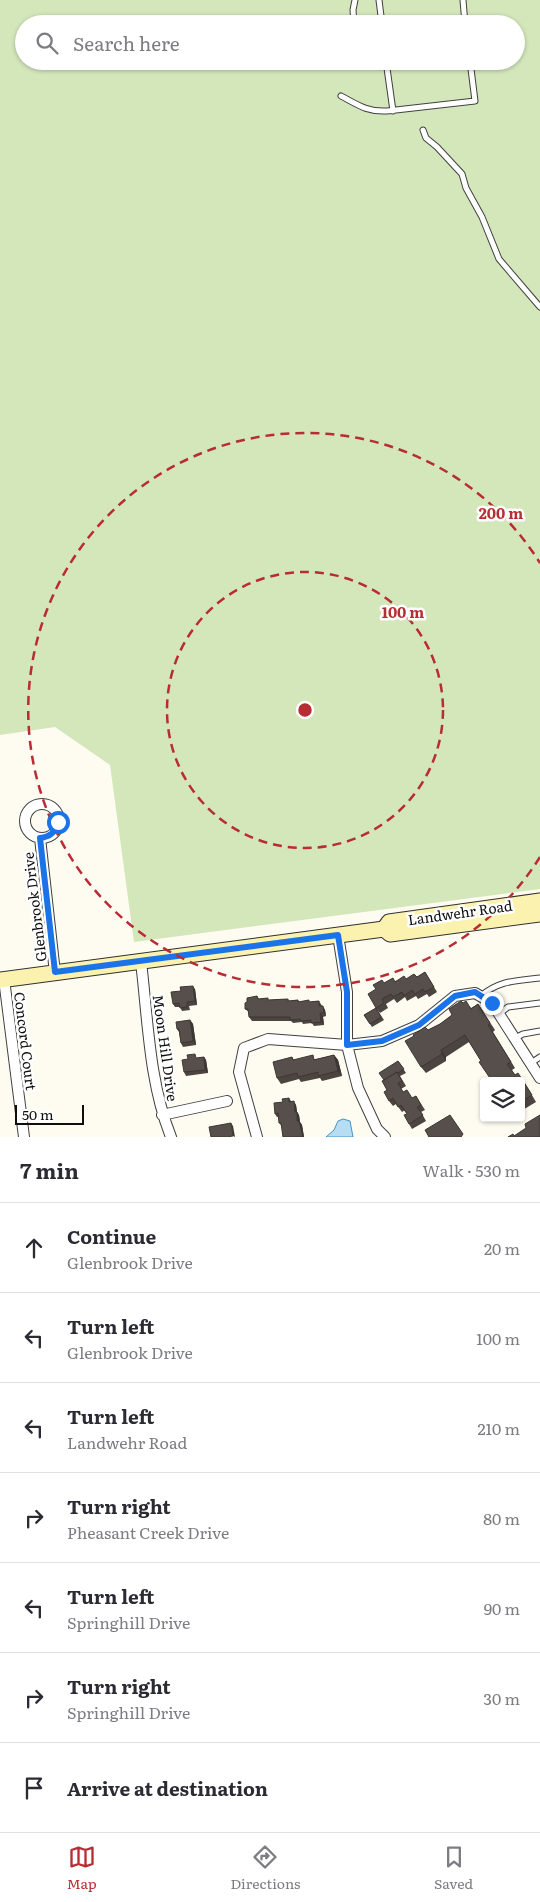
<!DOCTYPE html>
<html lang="en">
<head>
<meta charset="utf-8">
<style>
	:root { --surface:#fff; --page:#f7f7f7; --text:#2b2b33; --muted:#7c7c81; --line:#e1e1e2; --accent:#b82c34 }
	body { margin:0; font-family:Literata,serif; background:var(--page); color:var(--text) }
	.controls { position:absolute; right:15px; bottom:15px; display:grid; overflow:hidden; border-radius:5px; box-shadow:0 1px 4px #0004 }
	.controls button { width:45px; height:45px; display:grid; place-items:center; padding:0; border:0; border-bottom:1px solid var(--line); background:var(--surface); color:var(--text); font:25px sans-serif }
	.scale { position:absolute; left:15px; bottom:12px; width:69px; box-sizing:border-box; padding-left:5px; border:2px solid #0e0e0e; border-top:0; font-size:14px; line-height:18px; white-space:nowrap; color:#0e0e0e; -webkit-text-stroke:4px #fff; paint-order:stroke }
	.stop { position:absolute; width:15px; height:15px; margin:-11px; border:4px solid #1a73e8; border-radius:50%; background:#fff }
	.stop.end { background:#1a73e8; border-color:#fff; box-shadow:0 1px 5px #0008 }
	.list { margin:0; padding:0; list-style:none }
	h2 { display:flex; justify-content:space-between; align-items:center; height:65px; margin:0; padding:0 20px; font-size:21px }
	h2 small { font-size:16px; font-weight:400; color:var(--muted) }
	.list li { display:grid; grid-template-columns:32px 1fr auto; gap:15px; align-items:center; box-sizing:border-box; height:90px; padding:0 20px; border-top:1px solid var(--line) }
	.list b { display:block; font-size:19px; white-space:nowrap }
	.list p { margin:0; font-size:16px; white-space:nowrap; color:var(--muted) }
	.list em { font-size:16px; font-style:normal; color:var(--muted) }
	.icon { flex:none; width:28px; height:28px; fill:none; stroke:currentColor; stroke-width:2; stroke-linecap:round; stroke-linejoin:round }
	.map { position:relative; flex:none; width:540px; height:1137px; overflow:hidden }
	.search { position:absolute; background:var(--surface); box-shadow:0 1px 4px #0004; left:15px; right:15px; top:15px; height:55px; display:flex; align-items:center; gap:12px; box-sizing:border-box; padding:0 18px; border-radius:28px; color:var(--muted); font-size:19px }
	.sheet { height:695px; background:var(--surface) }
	nav { display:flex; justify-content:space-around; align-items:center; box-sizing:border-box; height:70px; border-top:1px solid var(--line); background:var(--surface); font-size:14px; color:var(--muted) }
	nav a { display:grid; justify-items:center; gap:2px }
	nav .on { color:var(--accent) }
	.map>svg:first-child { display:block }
</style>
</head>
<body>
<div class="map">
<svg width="540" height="1137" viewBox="0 0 540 1137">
	<rect width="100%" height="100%" fill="#fefbf0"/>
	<path fill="#d3e7bb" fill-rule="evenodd" d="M0,0H540V889L134,942L110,765L55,727L0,735ZM24,24H516V61H24Z"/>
	<path fill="#b7ddf3" stroke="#4293c7" d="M343,1119L350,1121L353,1137H326L334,1130L338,1121Z"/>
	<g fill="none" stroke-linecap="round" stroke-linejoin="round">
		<g stroke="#414141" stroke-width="7">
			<path id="lane" d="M379,0L382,24
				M463,0L465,24
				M354,24L353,10L355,0
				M386,61L393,111
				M341,96C358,105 367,112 387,111L475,101L470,61
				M423,130L426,138L437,147L462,174L466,188L482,217L499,259L540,307
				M481,996C499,980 517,981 540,978
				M499,1014L508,1007L540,1003
				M515,1038L523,1034L540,1031
				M531,1063L540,1057"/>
		</g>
		<g stroke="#414141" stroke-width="12">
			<path id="street" d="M25 821a17 17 0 1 1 34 0a17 17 0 1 1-34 0Z
				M40,838L55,973
				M338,935L347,992V1045L358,1088L377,1129L385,1137
				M141,962C148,1020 149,1082 171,1137
				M4,979L24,1137
				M162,1115L227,1101
				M257,1137L239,1072L244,1048L268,1039L347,1045L382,1041L419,1025L455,996L475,993L492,1003L540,1078"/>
		</g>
		<g stroke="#303030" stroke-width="17">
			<path id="secondary" d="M540,901L389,922L384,929L390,934L540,914
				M0,980L384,929"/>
		</g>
		<use href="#lane" stroke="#fff" stroke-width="5"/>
		<use href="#street" stroke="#fff" stroke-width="10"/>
		<use href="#secondary" stroke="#fbf2af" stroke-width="15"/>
	</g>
	<path fill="#4b4440" d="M425,972L437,992L429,997L427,994L418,999L416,996L407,1001L405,997L397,1003L394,999L386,1004L388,1008L380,1013L376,1008L384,983L417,977Z
		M195,989L197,1005L189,1006L190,1010L182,1011L180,1007H175L173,1004Z
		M257,996L259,999L269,1000L288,999L289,1001L298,1000L299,1002H310L319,1001L322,1006L325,1010L326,1016L323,1017L324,1025L314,1026L312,1023L303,1024L302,1022L293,1023L291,1021H252L249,1017V1012L245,1009L247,1002Z
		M463,1003L471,1008L478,1004L495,1030L493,1032L515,1068L512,1070L515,1075L523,1080L536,1102L521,1111V1081L481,1061L469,1042L446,1057V1061L426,1073L421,1067L428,1030L440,1024L452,1015Z
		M376,1008L384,1020L372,1027L364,1015Z
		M190,1020L193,1024L196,1045L183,1047L181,1043L179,1032L177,1029Z
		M334,1055L338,1060L342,1076L322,1081L320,1078L301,1082L299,1079L281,1084L277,1078L292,1057L294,1060L316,1059Z
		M204,1057L206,1060L208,1073L186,1076L184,1072L198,1058Z
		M398,1061L406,1073L400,1076L406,1086L401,1089L403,1092L412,1098L416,1096L425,1110L421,1112L426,1121L412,1129L409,1124L407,1114L405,1110L402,1112L396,1104L393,1106L389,1101L387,1090L384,1080Z
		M289,1098L291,1101L296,1105L297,1112L299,1115L300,1122L302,1125L304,1137H283L282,1126L279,1123V1117H277L275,1114L283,1102Z"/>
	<path fill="#3d3734" d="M193,986L195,989L197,1005L195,1001Z
		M323,1006L325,1010L326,1016L324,1013Z
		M320,1013L323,1017L324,1025L321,1022Z
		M190,1020L193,1024L196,1045L193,1041Z
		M441,1050L446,1057V1061L442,1054Z
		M334,1055L338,1060L342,1076L338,1071Z
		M204,1057L206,1060L208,1073L205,1070Z
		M294,1101L296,1105L297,1112L299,1115L300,1122L302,1125L304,1137H303L297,1121L295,1112Z
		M231,1123L233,1126L235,1137L233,1136Z"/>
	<path fill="#574f4b" stroke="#3d3734" d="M425,972L434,987L425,992L423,989L415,994L412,990L404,996L402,992L393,997L391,994L382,999L384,1003L376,1008L368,994L376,989L373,985L382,980L384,983L393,978L395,982L404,976L406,979L414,974L417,977Z
		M193,986L195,1001L187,1002V1007L180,1008L179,1003L173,1004L171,992L181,991L180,987Z
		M257,996L258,999L268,998V1000L288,999V1001L298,1000V1002L309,1000V1002L319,1001V1006H323L324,1013H320L321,1022L311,1023V1020L301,1021L300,1019L290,1020V1017H249L248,1009H245V1003L247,1002V998Z
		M461,1001L463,1003L466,1001L471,1009L478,1004L490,1023L488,1025L511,1062L507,1064L515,1075L518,1073L532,1095L521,1102V1081H492L479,1062L481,1061L465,1035L441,1050L442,1054L421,1067L405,1041L414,1036L413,1035L425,1027L428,1030L440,1024L452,1015L449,1009Z
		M376,1008L381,1017L370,1024L364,1015Z
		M190,1020L193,1041L181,1043L179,1029H177L176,1022Z
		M195,1054L196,1058L204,1057L205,1070L184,1072L182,1060L188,1059L187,1055Z
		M313,1055L314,1060L334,1055L338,1071L318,1076V1072L298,1077L297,1073L277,1078L273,1062L292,1057L293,1060Z
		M398,1061L404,1069L398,1073L397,1072L384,1080L379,1073Z
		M397,1072L402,1081L398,1083L403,1092L407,1090L412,1098L416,1096L421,1105L417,1107L423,1115L409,1124L404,1115L407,1114L401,1105L398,1107L393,1098L389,1101L384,1092L387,1090L382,1081Z
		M289,1098V1102L294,1101L295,1112H297V1121H299L303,1137H283L281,1123H279L278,1113L275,1114L274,1103L283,1102L282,1099Z
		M450,1115L463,1134L461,1137H429L425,1130Z
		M540,1115V1137H508L513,1134L514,1136L526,1128L525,1124Z
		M231,1123L233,1136L226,1137H211L209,1127Z"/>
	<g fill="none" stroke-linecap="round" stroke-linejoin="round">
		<path stroke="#1a73e8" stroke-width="6" d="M58,822C56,832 50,837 40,838L55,972L338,935L347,992V1045L382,1041L419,1025L455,996L475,992L492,1003"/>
	</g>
	<g fill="none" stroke="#b82c34" stroke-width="2.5" stroke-dasharray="9 6">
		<circle cx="305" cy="710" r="138"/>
		<path d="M540 857A277 277 0 1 1 540 563"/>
	</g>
	<g text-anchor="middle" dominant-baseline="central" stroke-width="5" stroke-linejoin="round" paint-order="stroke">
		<g font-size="14" fill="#0e0e0e" stroke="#fff">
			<text transform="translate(34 907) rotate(-97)">Glenbrook Drive</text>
			<text transform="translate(460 912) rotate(-8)">Landwehr Road</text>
			<text transform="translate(26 1041) rotate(83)">Concord Court</text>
			<text transform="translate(166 1048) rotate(82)">Moon Hill Drive</text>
		</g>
	</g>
	<circle cx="305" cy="710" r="8" fill="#b82c34" stroke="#fff" stroke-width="2.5"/>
	<g font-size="15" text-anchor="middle" font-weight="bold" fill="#b82c34" stroke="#fff" stroke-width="5" stroke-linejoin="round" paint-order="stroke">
		<text x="501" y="519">200 m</text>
		<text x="403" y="618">100 m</text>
	</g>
</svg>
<div class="controls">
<button><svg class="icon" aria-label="layers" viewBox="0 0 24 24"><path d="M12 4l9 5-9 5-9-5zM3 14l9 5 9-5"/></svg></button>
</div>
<div class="scale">50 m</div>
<div class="stop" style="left:58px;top:822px"></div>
<div class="stop end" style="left:492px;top:1003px"></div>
<div class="search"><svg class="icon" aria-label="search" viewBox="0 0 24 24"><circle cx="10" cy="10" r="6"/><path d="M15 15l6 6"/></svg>Search here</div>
</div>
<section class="sheet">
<h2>7 min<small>Walk · 530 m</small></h2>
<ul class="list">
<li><svg class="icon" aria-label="ahead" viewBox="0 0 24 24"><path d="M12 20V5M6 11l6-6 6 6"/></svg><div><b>Continue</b><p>Glenbrook Drive</p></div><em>20 m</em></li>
<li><svg class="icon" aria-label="left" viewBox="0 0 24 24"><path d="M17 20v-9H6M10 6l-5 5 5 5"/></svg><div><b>Turn left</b><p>Glenbrook Drive</p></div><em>100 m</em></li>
<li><svg class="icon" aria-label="left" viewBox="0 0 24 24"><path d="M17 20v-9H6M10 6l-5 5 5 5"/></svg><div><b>Turn left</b><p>Landwehr Road</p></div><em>210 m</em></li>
<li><svg class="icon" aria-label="right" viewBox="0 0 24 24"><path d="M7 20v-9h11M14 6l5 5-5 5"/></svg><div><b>Turn right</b><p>Pheasant Creek Drive</p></div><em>80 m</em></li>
<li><svg class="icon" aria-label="left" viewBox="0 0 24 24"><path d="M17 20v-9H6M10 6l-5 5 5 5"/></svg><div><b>Turn left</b><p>Springhill Drive</p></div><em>90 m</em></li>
<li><svg class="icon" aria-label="right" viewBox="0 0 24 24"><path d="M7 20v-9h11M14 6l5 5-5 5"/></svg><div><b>Turn right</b><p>Springhill Drive</p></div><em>30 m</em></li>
<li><svg class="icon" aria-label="arrive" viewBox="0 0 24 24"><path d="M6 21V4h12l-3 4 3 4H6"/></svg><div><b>Arrive at destination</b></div></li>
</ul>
</section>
<nav>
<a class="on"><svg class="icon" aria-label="map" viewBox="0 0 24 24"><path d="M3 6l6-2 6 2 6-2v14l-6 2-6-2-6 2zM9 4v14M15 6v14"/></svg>Map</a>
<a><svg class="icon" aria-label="directions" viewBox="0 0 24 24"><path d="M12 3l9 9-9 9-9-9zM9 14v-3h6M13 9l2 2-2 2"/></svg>Directions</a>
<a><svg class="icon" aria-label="saved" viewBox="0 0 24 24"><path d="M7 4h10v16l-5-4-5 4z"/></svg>Saved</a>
</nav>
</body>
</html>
